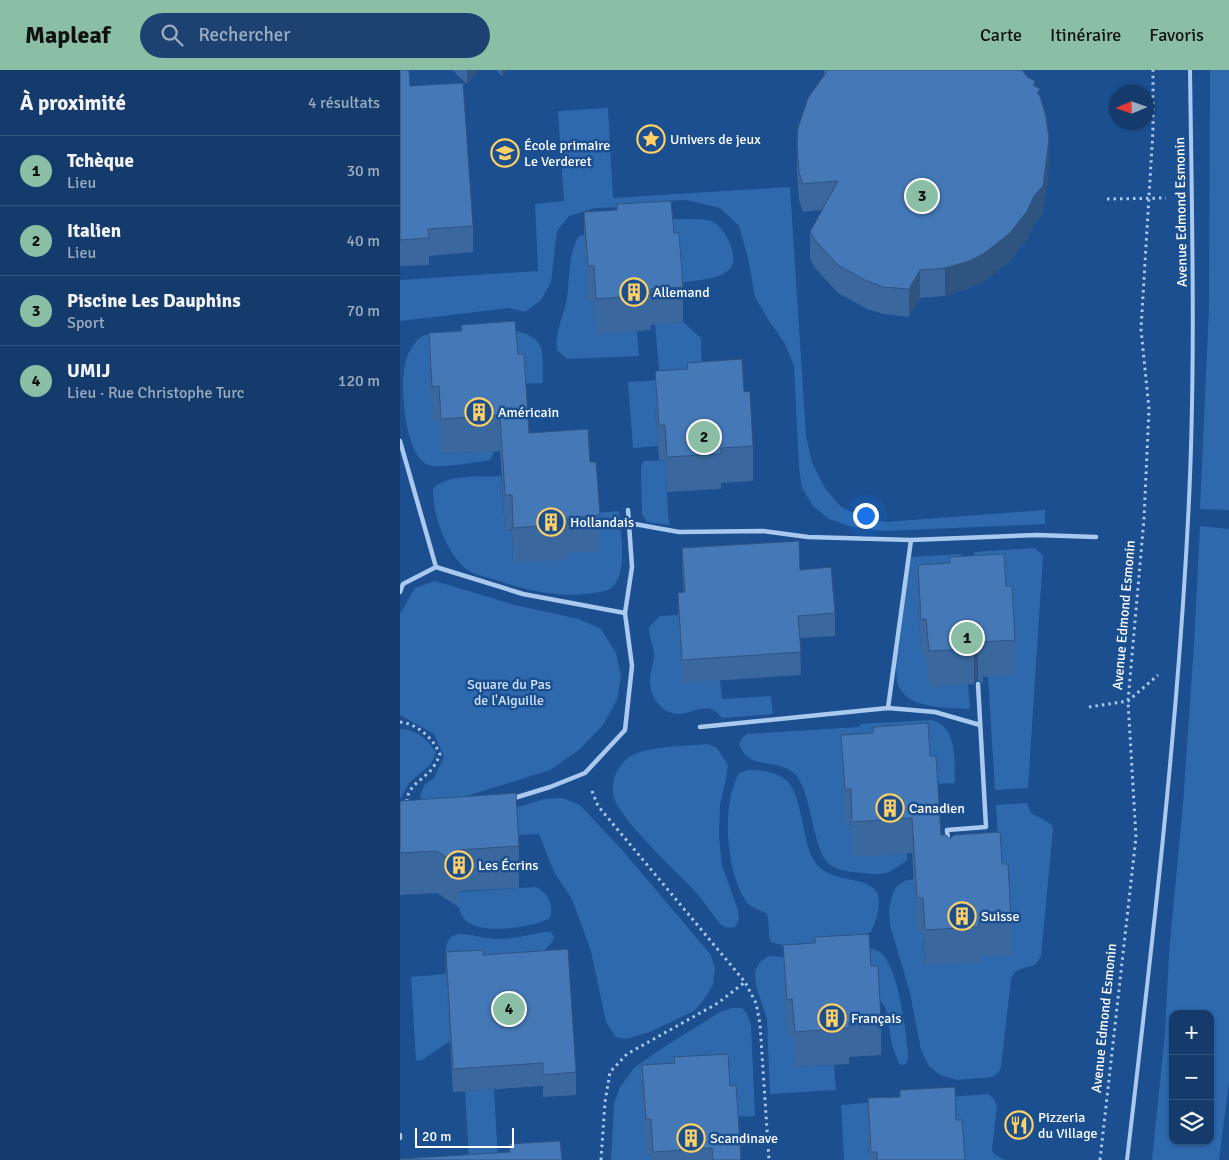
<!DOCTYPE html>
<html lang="fr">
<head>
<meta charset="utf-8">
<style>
	:root { --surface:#143b6b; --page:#1d4271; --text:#f1f3f6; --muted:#9dadc1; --line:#33557e; --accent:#8abfa5 }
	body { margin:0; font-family:Signika,sans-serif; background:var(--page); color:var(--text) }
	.controls { position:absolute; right:15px; bottom:15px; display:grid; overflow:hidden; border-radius:10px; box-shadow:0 1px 4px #0004 }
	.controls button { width:45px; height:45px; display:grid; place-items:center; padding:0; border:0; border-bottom:1px solid var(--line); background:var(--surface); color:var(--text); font:25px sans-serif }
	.compass { position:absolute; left:709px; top:15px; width:45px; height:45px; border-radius:50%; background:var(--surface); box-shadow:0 1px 4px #0004; rotate:268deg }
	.scale { position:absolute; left:15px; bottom:12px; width:99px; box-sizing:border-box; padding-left:5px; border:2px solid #fff; border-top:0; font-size:14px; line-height:18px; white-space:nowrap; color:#fff; -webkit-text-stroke:4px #1b4f8f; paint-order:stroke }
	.you { position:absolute; left:465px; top:445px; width:18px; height:18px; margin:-12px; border:4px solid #fff; border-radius:50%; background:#1a73e8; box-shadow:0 0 0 8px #1a73e833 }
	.badge { display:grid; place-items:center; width:32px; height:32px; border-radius:50%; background:var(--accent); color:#111; font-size:16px; font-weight:700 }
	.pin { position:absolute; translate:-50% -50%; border:2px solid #fff; box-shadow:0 1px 5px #0006 }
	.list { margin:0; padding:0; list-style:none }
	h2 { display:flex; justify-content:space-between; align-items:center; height:65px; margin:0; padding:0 20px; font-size:21px }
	h2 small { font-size:16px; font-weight:400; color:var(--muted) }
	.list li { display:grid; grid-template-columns:32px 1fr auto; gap:15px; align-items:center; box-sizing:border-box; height:70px; padding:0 20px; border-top:1px solid var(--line) }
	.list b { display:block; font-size:19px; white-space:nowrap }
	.list p { margin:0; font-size:16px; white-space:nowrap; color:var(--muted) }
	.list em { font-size:16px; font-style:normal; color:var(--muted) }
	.icon { flex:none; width:28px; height:28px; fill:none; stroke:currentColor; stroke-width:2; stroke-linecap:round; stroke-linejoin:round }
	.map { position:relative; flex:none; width:829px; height:1090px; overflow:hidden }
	header { display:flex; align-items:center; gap:30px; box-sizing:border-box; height:70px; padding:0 25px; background:var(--accent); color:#111 }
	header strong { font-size:24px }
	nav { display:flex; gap:28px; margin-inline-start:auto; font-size:18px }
	.search { width:350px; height:45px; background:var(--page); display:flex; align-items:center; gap:12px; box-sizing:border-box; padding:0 18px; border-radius:28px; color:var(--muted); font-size:19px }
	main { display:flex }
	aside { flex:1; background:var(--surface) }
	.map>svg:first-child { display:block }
</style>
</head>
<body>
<header>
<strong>Mapleaf</strong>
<div class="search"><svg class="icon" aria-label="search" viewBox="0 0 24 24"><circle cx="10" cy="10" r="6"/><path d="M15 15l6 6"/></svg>Rechercher</div>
<nav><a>Carte</a><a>Itinéraire</a><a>Favoris</a></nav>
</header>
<main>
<aside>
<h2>À proximité<small>4 résultats</small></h2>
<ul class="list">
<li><span class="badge">1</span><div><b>Tchèque</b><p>Lieu</p></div><em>30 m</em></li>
<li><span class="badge">2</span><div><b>Italien</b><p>Lieu</p></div><em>40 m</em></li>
<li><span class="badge">3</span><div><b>Piscine Les Dauphins</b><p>Sport</p></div><em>70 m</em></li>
<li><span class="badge">4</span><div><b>UMIJ</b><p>Lieu · Rue Christophe Turc</p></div><em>120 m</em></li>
</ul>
</aside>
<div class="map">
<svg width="829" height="1090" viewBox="0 0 829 1090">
	<rect width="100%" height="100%" fill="#1b4f8f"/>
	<path fill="#2e69ad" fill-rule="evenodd" d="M810,0H829V440L800,439L809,237Z
		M208,38L213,128L390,117L406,366L412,393L425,418L441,437L464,449L485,452L645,440V454L483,461L449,456L429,449L413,436L402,418L399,397L394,295L384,272L369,251L355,227L348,188L339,156L320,138L286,130L266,131L230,137L195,138L169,146L157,161L151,212L141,230L125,242L109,238L0,251V210L138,201L135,134L164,131L158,41Z
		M273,149C285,150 305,147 315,153C326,160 341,190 329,200C318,210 295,210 280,213L218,152Z
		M188,164L189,232L198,231L237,261L239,286L167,289L157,280C154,262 165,244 167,227C170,208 168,183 179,166Z
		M283,252L301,268L302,327L255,337L258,376L233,378L228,312L260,310L255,254Z
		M74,259C92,259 133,256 141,278C144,288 142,302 143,313L117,314L43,352L41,384L95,381L90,390C77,392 39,399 28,395C4,385 0,315 5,294C7,285 13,273 21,267C28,262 63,260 74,259Z
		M269,390L265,395L269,455L247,452L242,444L241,396L244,391Z
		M101,406L105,460L112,461L113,493L167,479L197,443L219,441C220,460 228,500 214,515C210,521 200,522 194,523C159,529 123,519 89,508C84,506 77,505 71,502C67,500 62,496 60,493C43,474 33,444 33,419C45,404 82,407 101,406Z
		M800,456L829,459V1012L819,1090H752L765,964L769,883L783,734L794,574ZM773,944H810V1071H773Z
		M635,478L643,486L628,718L595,720L588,607L576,521L574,482Z
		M562,484L564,521L518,531L521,584H532L568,614L570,639C548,637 510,640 499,617C496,612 497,604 496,598L511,487Z
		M35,511L115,535L179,549L201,559L216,583L221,606L217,630L203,655L179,680L150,700L35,736L23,734L20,726L25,714L34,708L44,687L34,664L0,645V544L15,518Z
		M278,545L320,610L322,629L371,626L373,644L322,648C308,630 297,642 280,644C264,645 251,629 250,614C249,605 253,596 254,587C255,577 249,569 249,557L260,546Z
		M532,650C558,657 554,690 555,713L530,714L445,755L456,754L507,784V790C490,804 483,806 462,803C452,802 437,801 429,794C413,780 412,728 398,708C382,685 350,704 339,674L342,668L347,664L460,657V654Z
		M0,659C16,659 29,670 36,683L31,694L9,713L0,729Z
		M308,674L317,678L328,695L326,708L320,735L319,767L322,796L338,840L339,849L335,857L327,858L321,855C312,843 303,831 293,819C275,800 216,746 213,724C211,709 219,692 233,685C251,676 287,676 308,674Z
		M349,700C361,700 376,702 386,710C402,723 402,769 413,789C428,815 463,804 476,821C483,830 476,852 471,862L461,866L392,878L371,872C367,863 370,853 367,844C360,839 349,838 345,830C326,799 321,735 339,703Z
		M162,728L180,735L223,781L311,885L315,899L313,915L303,931L294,941L250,962L226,969L216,967L206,952L191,881L172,829L154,802L139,764L116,765L78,749L144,729Z
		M627,733L631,743L651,754L653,759L641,886L635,895C625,898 615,898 611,909L601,997L598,1003L592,1007L557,1010L540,1005L529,996L521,980L510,923L490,855L489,839L493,822L498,815L507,810L514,809L518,863H526L523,869L525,895L579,882L598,770L596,735Z
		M136,817C148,823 154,834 150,848C132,858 83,865 66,851C58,844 59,831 58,822Z
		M144,862H150L154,866L153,871L142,883L46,893C42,848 71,869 97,869C113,869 129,865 144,862Z
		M468,878C473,879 478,880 482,884C499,900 505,958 508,982V989L506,994L502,995L499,994L492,975L486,939L482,932L478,931Z
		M369,886L394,888L387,965H398L395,997L434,995L436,1020L370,1024L367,949L356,916L355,901L360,892Z
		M46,904L50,971L22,990L16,991L11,907Z
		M332,938H342L347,944L351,955L355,1046L330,1047L245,1084H255L252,1090H211L214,1034L220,1017L235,997L264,977L320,942Z
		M94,1019L98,1090H69L65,1021Z
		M588,1024L594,1029L597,1037L592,1080L594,1084L605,1090H563L498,1031Z
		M488,1031L468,1064L469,1090H444L441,1035Z"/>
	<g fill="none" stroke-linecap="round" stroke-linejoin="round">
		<path stroke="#a9c9ee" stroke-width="3" stroke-dasharray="2.5 4" stroke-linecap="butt" d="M707,129L766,128
			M689,637L728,631L758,605
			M0,652C18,654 34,669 40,685C38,688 37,692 34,696C26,709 6,715 7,733
			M192,721L198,736L345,912L356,933L360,954L369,1090
			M201,1090L205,1032L210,1002L227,984L318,933L345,912
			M700,1090L736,767L728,631L744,449L749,339L741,259L753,60V0"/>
		<path stroke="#a9c9ee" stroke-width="4" d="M727,1090C752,877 777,664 788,450C796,300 792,150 790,0"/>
		<path stroke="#a9c9ee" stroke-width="4.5" d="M0,371L36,497L123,524L225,543
			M229,453L279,462L363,461L408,467L511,470L637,465L696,467
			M0,522L3,514L36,497
			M488,638L511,470
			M300,657L488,638L535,642L580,655
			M111,729L150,717L185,703L225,660L232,596L225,543L232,497L228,440
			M548,772L547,760L586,757L578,614
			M0,1065V1068"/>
	</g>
	<path fill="#3a679d" d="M0,0L10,16L73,156V182L29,186V195L0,196Z
		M52,0H79L67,14Z
		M96,0H107L102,6Z
		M424,0H622L635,16L640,27L649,97L643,144L634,154L627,169L610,191L583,212L569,218L545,226L520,228L509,247L483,244L467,239L438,223L415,198L410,189V162L422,140L403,142L399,130L397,102V74L424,6Z
		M184,142L274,163L283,217V252L251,255V260L196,264L194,231L188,232L184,177Z
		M61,255L118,284L129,363L190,392L200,445V481L168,483V490L113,493L112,460L105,461L100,381L41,384L39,352H32L29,298V263L61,261Z
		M287,293L344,322L353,376V411L321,413V419L267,422L265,390H259L255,336V301L287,299Z
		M282,478L400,500L435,543V566L400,568L401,605L282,613L278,545V523L284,522L282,500Z
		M549,487L606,516L615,570V605L583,607V614L578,610L575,611L574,614L529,617L526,585H521L518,530V495L549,493Z
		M441,665L530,686L541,765L550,769L602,794L611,849V885L579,886V892L525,895L523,863H517L512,783L452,787L451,754L445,755L441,700Z
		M0,731L119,776V818L60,821V838L37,823L0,825Z
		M383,875L471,896L481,950V985L449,987V994L395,997L392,965H387L383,910Z
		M46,882L83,885L176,1002V1025L143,1027V1016L53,1022L46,904Z
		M274,987L330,1016L341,1090H252L251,1084L246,1085L242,1030V995L274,993Z
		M468,1028L556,1050L565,1090H469L468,1064Z"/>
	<path fill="#305480" d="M67,0H79L67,14Z
		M102,0H107L102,6Z
		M640,19V47L637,23Z
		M649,69V97L643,144L634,154L627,169L610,191L583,212L569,218L545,226V198Z
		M520,200V228L509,247V219Z
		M578,575V610L575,611L574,614V579L575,576Z"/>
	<path fill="#4478b7" stroke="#305480" d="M0,0H9L10,16L63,13L73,156L28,159L29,168L0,170Z
		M428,0H622L627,7L635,11L633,15L640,19L637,23L640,26L646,47L649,69L643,116L634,126L627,141L610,163L583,184L569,191L545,198L520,200L509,219L483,217L467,211L438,195L415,170L410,162L438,111L403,114L399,102L397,74L398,58L408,28Z
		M271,131L274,163H279L283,217L250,219L251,225L196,229L194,196H188L184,142L217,140V134Z
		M115,251L118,284H124L129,363L188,359L190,392H196L200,445L167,448L168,454L113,458L112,425H105L100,345L41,349L39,316L32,317L29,263L62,261L61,255Z
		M342,289L344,322L350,321L353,376L321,378V384L267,387L265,355H259L255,301L288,299L287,293Z
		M399,471L400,500L431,497L435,543L398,546L401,582L282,590L278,523L285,522L282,478Z
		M604,484L606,516H612L615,570L583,572V578L578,575L575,576L574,579L529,581L526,549H521L518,495L550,493L549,487Z
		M528,653L530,686H536L541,765H546L550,769L554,765L600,762L602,794H608L611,849L579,851V857L525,860L523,828H517L512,748L452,752L451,719H445L441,665L473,663V657Z
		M116,723L119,776L58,780L60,796L37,781L0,783V731Z
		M469,864L471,896H478L481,950L449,952V958L395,962L392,929L387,930L383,875L415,873V867Z
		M168,879L176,1002L143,1005V993L53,999L46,882L83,880V885Z
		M328,984L330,1016L336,1015L341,1090H313L312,1078L253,1082L251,1049H246L242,995L275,993L274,987Z
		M555,1017L556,1050H562L565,1090H477V1082H471L468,1028L500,1027V1020Z
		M160,1071L162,1090H0V1089L110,1082L109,1074Z"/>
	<defs>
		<g id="sight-ring" transform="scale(1.4375)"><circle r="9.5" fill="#1b4f8f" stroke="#ffd166" stroke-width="1.5"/><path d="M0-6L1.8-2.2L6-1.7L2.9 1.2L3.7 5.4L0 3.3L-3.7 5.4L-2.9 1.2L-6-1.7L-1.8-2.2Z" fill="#ffd166"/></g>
		<g id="school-ring" transform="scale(1.4375)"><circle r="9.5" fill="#1b4f8f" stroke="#ffd166" stroke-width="1.5"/><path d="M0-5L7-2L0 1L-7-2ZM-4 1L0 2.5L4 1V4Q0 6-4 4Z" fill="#ffd166"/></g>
		<g id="building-ring" transform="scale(1.4375)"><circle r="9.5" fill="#1b4f8f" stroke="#ffd166" stroke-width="1.5"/><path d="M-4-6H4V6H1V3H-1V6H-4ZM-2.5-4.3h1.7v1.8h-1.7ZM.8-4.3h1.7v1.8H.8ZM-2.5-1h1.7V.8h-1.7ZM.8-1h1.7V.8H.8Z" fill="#ffd166"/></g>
		<g id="restaurant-ring" transform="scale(1.4375)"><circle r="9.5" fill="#1b4f8f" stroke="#ffd166" stroke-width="1.5"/><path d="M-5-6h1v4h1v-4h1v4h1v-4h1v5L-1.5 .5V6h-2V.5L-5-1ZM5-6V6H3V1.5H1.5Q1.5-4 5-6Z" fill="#ffd166"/></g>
	</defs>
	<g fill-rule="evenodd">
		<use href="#sight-ring" x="251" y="69"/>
		<use href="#school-ring" x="105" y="83"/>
		<use href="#building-ring" x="234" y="222"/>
		<use href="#building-ring" x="79" y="342"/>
		<use href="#building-ring" x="151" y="452"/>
		<use href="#building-ring" x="490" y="738"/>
		<use href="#building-ring" x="59" y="795"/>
		<use href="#building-ring" x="562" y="846"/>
		<use href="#building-ring" x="432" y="948"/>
		<use href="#restaurant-ring" x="619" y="1055"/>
		<use href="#building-ring" x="291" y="1068"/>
	</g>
	<g text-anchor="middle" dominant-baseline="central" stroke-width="5" stroke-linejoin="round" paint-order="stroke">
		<g font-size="14" fill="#fff" stroke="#1b4f8f" text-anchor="start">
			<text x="270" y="69">Univers de jeux</text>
			<text x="124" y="75">École primaire<tspan x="124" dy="16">Le Verderet</tspan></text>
			<text x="253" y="222">Allemand</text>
			<text x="98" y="342">Américain</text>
			<text x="170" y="452">Hollandais</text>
			<text x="509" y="738">Canadien</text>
			<text x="78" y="795">Les Écrins</text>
			<text x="581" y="846">Suisse</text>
			<text x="451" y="948">Français</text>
			<text x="638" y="1047">Pizzeria<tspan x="638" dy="16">du Village</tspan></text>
			<text x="310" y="1068">Scandinave</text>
		</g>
		<g font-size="14" fill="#fff" stroke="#1b4f8f">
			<text transform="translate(781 142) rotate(-91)">Avenue Edmond Esmonin</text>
			<text transform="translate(724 545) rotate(-85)">Avenue Edmond Esmonin</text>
			<text transform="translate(704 948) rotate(-84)">Avenue Edmond Esmonin</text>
		</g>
		<g font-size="14" fill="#cfe3fa" stroke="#1b4f8f">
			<text x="109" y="614">Square du Pas<tspan x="109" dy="16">de l'Aiguille</tspan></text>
		</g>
	</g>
</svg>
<div class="controls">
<button>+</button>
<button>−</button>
<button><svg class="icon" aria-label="layers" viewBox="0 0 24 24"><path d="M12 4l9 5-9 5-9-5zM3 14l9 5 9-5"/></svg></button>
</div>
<svg class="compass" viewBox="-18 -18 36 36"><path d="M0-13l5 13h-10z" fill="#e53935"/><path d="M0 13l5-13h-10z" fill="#9dadc1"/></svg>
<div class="scale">20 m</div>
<div class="you"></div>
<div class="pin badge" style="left:567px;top:568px">1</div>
<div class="pin badge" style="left:304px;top:367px">2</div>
<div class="pin badge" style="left:522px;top:126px">3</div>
<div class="pin badge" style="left:109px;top:939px">4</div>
</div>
</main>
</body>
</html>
